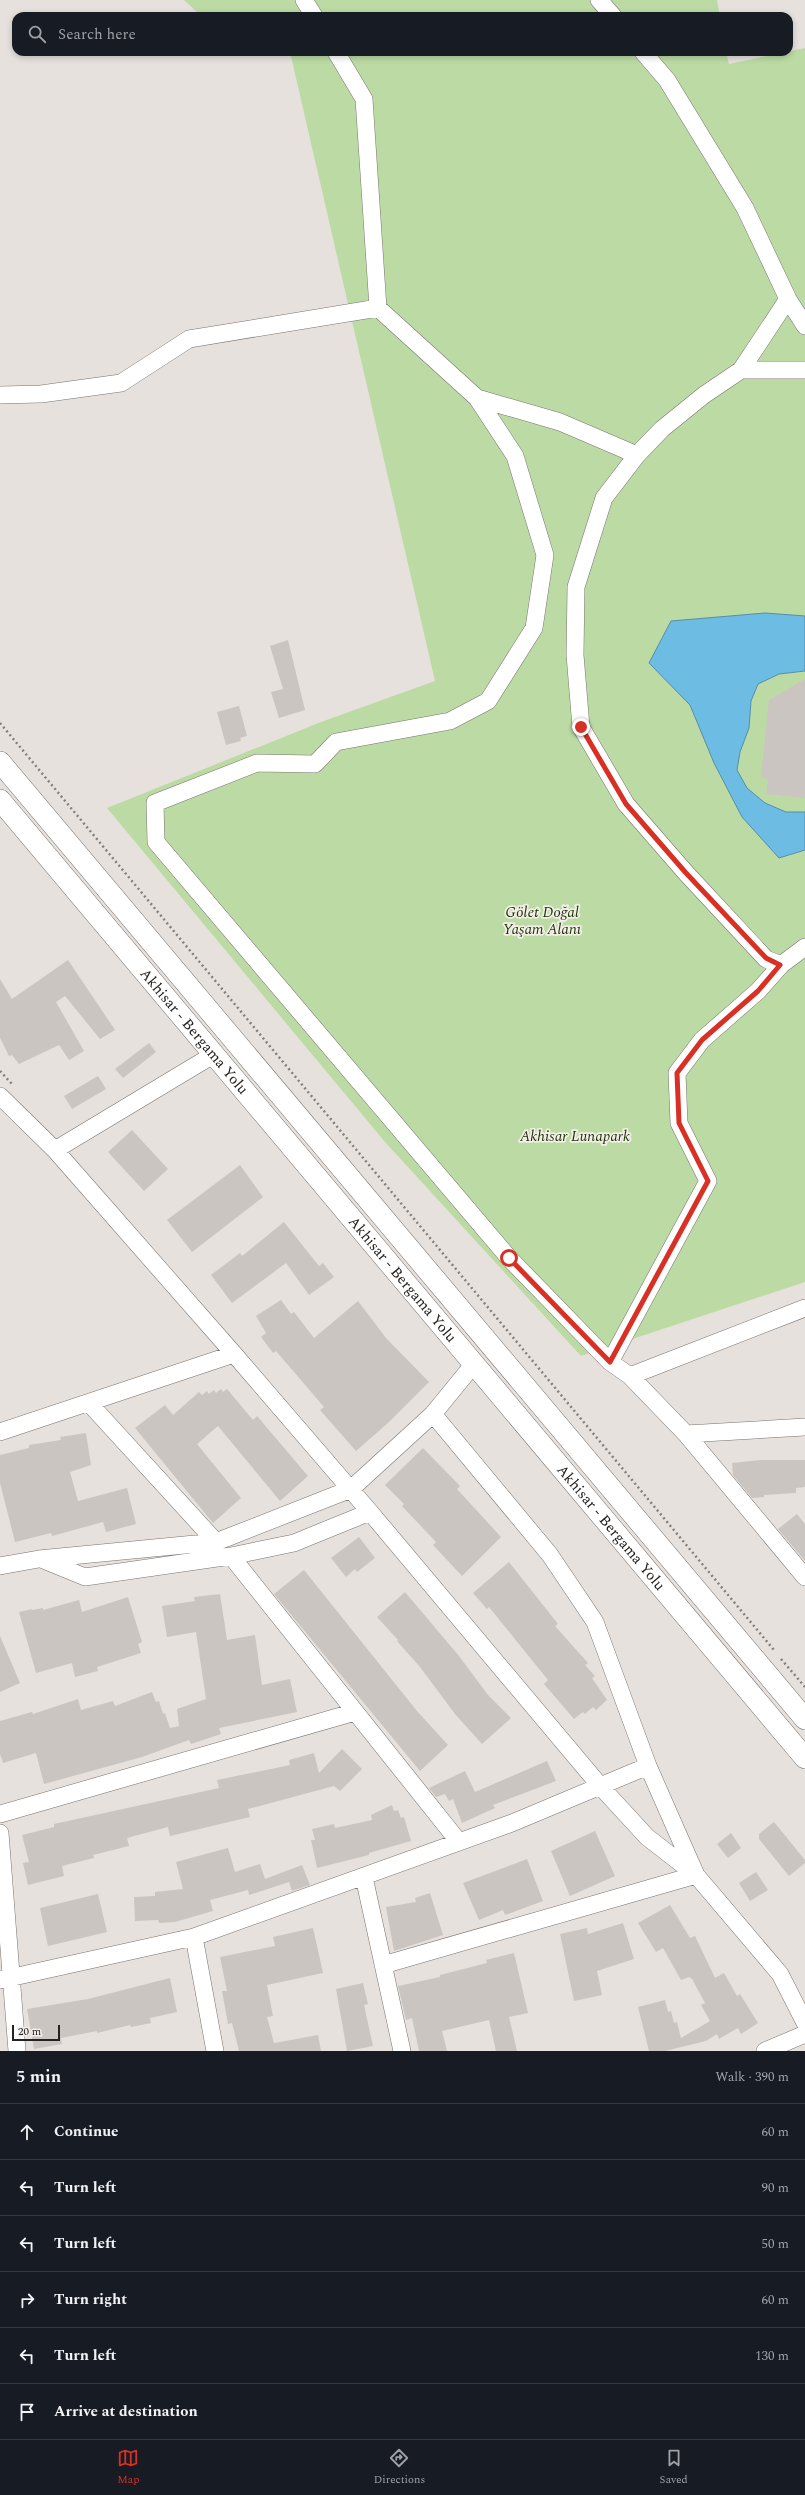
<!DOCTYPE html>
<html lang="en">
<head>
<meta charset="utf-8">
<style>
	:root { --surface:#171b24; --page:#20242c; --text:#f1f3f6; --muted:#9ea1a6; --line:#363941; --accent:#d93025 }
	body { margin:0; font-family:Spectral,serif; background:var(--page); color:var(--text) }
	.scale { position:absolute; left:12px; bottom:10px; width:48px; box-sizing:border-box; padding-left:4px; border:2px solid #242220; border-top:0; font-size:11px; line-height:14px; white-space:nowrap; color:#242220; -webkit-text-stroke:3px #f3eee9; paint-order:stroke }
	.stop { position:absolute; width:12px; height:12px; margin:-9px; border:3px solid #d93025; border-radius:50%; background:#fff }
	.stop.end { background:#d93025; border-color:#fff; box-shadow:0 1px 4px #0008 }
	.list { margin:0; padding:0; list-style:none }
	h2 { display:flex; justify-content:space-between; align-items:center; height:52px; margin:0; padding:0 16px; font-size:17px }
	h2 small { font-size:13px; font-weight:400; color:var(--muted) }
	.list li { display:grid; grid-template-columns:26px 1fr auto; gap:12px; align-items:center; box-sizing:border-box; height:56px; padding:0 16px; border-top:1px solid var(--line) }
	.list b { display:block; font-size:15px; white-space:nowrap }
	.list em { font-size:13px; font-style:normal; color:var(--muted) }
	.icon { flex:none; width:22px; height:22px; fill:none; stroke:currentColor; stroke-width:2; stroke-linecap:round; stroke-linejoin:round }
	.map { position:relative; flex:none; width:805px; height:2051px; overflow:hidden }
	.search { position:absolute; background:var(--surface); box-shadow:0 2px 6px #0003; left:12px; right:12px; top:12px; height:44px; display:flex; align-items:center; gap:10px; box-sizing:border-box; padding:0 14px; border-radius:12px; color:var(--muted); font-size:15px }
	.sheet { height:388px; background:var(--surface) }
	nav { display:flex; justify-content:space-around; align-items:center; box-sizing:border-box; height:56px; border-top:1px solid var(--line); background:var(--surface); font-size:11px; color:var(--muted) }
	nav a { display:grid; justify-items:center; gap:2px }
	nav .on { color:var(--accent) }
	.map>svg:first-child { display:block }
</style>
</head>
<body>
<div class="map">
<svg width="805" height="2051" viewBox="0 0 805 2051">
	<rect width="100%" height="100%" fill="#e6e1dc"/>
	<path fill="#bcdba4" d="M184,0H717L720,16H282L280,12L267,16H201Z
		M805,48V1282L581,1356L385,1142L107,808L321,722L435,681L290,52H726L729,64Z"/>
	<path fill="#6cbce4" stroke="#568ea9" d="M765,613L805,616V671L779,674L758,684L751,701L749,728L740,752L737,770L747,788L765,803L786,812H805V850L779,858L742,817L714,763L690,705L649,663L671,621Z"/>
	<path fill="#cac5c0" d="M288,640L305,710L279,718L271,692L283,689L270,646Z
		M805,679V798L766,794L768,780L761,776L769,700Z
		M239,706L247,736L240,738L241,741L226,745L217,712Z
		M68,960L115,1030L100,1039L65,996L56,1002L84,1051L69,1060L59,1045L19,1064L12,1055L9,1056L0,1038V979L12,999Z
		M149,1043L156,1052L123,1078L115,1069Z
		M98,1076L106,1089L72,1109L64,1096Z
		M132,1130L168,1169L144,1191L108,1152Z
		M240,1165L263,1197L192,1252L167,1220Z
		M284,1222L319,1266L323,1263L334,1277L309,1295L286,1263L232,1303L211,1275L240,1253L242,1256Z
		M281,1300L291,1314L294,1312L314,1338L358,1301L386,1338L429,1382L389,1422L356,1451L320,1410L324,1407L276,1351L273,1353L261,1337L266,1333L256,1316Z
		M221,1389L223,1392L227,1389L253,1420L257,1416L308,1476L280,1501L218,1426L197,1444L241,1498L213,1523L135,1428L165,1405L173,1415L199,1392L202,1395L207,1391L209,1394L214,1390L216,1393Z
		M86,1433L91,1465L70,1472L78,1501L127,1488L136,1524L106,1532L103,1522L52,1536L51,1533L15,1542L0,1483V1455L29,1448V1445L61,1440L60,1437Z
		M423,1448L460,1486L457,1489L501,1537L462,1576L433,1545L436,1542L402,1506L404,1504L385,1485Z
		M761,1460H805V1487L796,1488V1493L764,1495V1497L752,1498L733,1475L732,1463Z
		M797,1514L805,1524V1561L778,1529Z
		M359,1537L375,1558L357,1572L355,1569L346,1577L331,1558Z
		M509,1562L558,1624L555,1626L588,1663L585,1665L595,1676L592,1678L607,1700L596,1710L593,1707L585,1714L583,1712L574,1719L544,1684L548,1680L489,1607L487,1609L473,1593Z
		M304,1570L417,1711L448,1745L420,1771L274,1594Z
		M405,1592L459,1656L488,1695L511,1718L482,1744L455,1714L420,1667L397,1641L398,1640L377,1617Z
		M220,1594L227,1640L255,1635L262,1685L290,1679L297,1712L219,1728L221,1734L191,1744L189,1740L142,1757L44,1784L36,1753L3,1763L0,1754V1721L32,1712L33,1714L78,1699L81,1710L113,1701L115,1706L152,1692L156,1702L159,1701L163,1714L165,1713L170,1728L179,1726L177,1709L206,1699L196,1632L167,1637L162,1606L195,1601L194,1597Z
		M128,1597L142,1642L138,1644L141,1653L97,1667L98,1671L75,1677L72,1663L36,1673L19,1612L32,1609V1610L43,1608V1610L79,1600L82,1612Z
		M0,1636L20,1683L0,1692Z
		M342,1749L362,1769L340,1791L334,1786L248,1809L250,1817L170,1836L168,1827L127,1838L129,1846L93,1855L94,1858L62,1866L64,1876L28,1885L23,1863L29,1862L22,1835L54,1827V1824L219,1788L217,1780L290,1765L289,1760L314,1753L319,1773Z
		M547,1761L556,1781L493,1805L495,1808L462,1823L453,1799L449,1801L445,1794L436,1797L429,1788L465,1771L475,1792Z
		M392,1805L394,1811L398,1810L401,1818L404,1817L411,1841L369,1853V1855L317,1868L311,1840H315L312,1829L334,1824L335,1828L372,1820L371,1815Z
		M774,1822L805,1860V1863L789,1876L759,1839V1834Z
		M595,1831L615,1876L570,1896L551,1851Z
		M731,1833L741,1848L728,1858L717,1844Z
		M228,1848L235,1872L260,1864L265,1879L302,1865L310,1885L292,1891L289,1882L249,1895L248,1890L210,1900L213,1911L175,1922L159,1923L158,1920L135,1921L134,1897L155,1896V1892L183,1889L176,1862Z
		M527,1859L543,1901L505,1915L503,1910L479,1920L463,1883Z
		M756,1872L768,1890L750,1901L739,1883Z
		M430,1893L443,1935L394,1951L386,1907L416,1902L415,1898Z
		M98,1894L107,1932L48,1946L40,1908Z
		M670,1905L690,1938L695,1936L715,1978L724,1973L737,1996L740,1994L758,2023L741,2034L738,2028L719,2039L717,2034L706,2041L665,2051H649L638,2007L665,2000L668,2012L671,2011L674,2023L677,2022L681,2038L710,2021L701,2005L705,2003L692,1979L689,1977L681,1980L663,1948L656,1952L638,1923Z
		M623,1923L634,1959L597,1971L602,1995L574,2001L560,1934L587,1928L588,1934Z
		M313,1928L323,1973L267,1985L273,2016L267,2017L274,2043L318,2035L321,2051H239L232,2023L228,2024L222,1991H227L220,1957L275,1946L273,1937Z
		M514,1953L528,2013L509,2017L517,2051H496L489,2020L442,2031L447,2051H419L412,2018L406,2020L398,1986L440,1977V1975L487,1963L486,1960Z
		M170,1978L177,2012L150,2018L151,2023L131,2027L130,2025L97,2033V2031L61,2038L62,2044L34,2049L27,2009L88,1999Z
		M363,1983L368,2004L364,2005L373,2046L347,2051L336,1989Z"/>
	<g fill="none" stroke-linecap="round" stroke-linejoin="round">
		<g stroke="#78736f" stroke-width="18">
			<path id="minor" d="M304,0L314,16
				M599,0L613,16
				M336,52L364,99L378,308L477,398L515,456L545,555L534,628L488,701L450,721L336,742L315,764L257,763L155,803L156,842L509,1258L610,1362
				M643,52L667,80L745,208L788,299L805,326
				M741,370L788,299
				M0,395L41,394L121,383L189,339L378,308
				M477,398L560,422L637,455
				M805,947L781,965L758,991L702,1040L677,1073L679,1123L708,1181L610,1362L630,1376L686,1434L805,1577
				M781,965L766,959L686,873L626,804L581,727L575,655L576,587L604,498L637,455L662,429L704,395L741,370H805
				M0,1096L55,1150L234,1354L370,1512L601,1787L647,1837L696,1875L780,1974L805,2023
				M55,1150L213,1055
				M630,1376L805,1308
				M89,1403L216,1542
				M0,1432L234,1354
				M686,1434L805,1427
				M231,1556L459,1842
				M41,1559L85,1577L231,1556L294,1543L370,1512
				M0,1566L39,1559L216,1542L351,1489L433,1414L473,1365
				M0,1814L355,1712
				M0,1833L17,2051
				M364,1877L402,2051
				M194,1937L215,2051
				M383,1965L696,1875L648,1766L595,1622L550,1555L433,1414
				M0,1980L194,1937L512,1823L648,1766
				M765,2051L805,2034"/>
		</g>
		<g stroke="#78736f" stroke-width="22">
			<g id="major">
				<path d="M0,762L805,1719"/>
				<path id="s1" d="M0,800L805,1758"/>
			</g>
		</g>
		<path stroke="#84817d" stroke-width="2.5" stroke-dasharray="2 3" stroke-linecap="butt" d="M0,723L774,1650
			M0,1071L12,1084
			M781,1659L805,1687"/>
		<use href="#minor" stroke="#fff" stroke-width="17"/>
		<use href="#major" stroke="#fff" stroke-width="21"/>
	</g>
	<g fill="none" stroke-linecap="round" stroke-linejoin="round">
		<path stroke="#d93025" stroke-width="5" d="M509,1258L610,1362L708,1181L679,1123L677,1073L702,1040L758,991L780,965L766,958L686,873L626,804L581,727"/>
	</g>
	<g text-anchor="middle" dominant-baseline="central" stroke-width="3.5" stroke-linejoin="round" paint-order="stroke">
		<g font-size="15" font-style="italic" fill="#1c3303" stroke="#f3eee9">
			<text x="542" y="912">Gölet Doğal<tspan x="542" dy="17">Yaşam Alanı</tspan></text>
			<text x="575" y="1136">Akhisar Lunapark</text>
		</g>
		<g font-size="15" fill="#242220" stroke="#f3eee9">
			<text stroke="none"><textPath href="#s1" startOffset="302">Akhisar - Bergama Yolu</textPath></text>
			<text stroke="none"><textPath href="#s1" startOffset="626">Akhisar - Bergama Yolu</textPath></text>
			<text stroke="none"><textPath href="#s1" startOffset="950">Akhisar - Bergama Yolu</textPath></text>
		</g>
	</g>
</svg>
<div class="scale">20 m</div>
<div class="stop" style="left:509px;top:1258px"></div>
<div class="stop end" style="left:581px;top:727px"></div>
<div class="search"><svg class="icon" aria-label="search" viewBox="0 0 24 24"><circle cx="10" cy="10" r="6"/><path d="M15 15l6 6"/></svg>Search here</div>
</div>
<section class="sheet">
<h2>5 min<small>Walk · 390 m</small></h2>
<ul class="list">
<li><svg class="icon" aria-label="ahead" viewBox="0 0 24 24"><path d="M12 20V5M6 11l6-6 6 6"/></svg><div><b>Continue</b></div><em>60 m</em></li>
<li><svg class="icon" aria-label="left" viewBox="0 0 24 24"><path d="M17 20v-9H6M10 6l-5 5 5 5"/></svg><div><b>Turn left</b></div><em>90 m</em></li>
<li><svg class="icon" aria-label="left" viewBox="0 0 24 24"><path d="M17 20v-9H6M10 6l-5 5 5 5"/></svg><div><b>Turn left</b></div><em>50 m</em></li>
<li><svg class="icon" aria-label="right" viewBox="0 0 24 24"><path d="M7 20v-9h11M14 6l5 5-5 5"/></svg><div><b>Turn right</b></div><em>60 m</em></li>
<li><svg class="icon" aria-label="left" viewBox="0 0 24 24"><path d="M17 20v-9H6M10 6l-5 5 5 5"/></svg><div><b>Turn left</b></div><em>130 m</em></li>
<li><svg class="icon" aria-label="arrive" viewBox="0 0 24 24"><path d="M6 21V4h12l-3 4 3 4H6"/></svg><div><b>Arrive at destination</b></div></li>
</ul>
</section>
<nav>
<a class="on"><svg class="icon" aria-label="map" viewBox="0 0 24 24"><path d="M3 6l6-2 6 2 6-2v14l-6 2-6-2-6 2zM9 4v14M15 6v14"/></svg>Map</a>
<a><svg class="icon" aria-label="directions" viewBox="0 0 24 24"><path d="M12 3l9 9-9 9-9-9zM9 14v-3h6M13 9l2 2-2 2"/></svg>Directions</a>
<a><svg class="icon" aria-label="saved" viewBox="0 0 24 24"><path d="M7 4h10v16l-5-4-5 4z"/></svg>Saved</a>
</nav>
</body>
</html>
